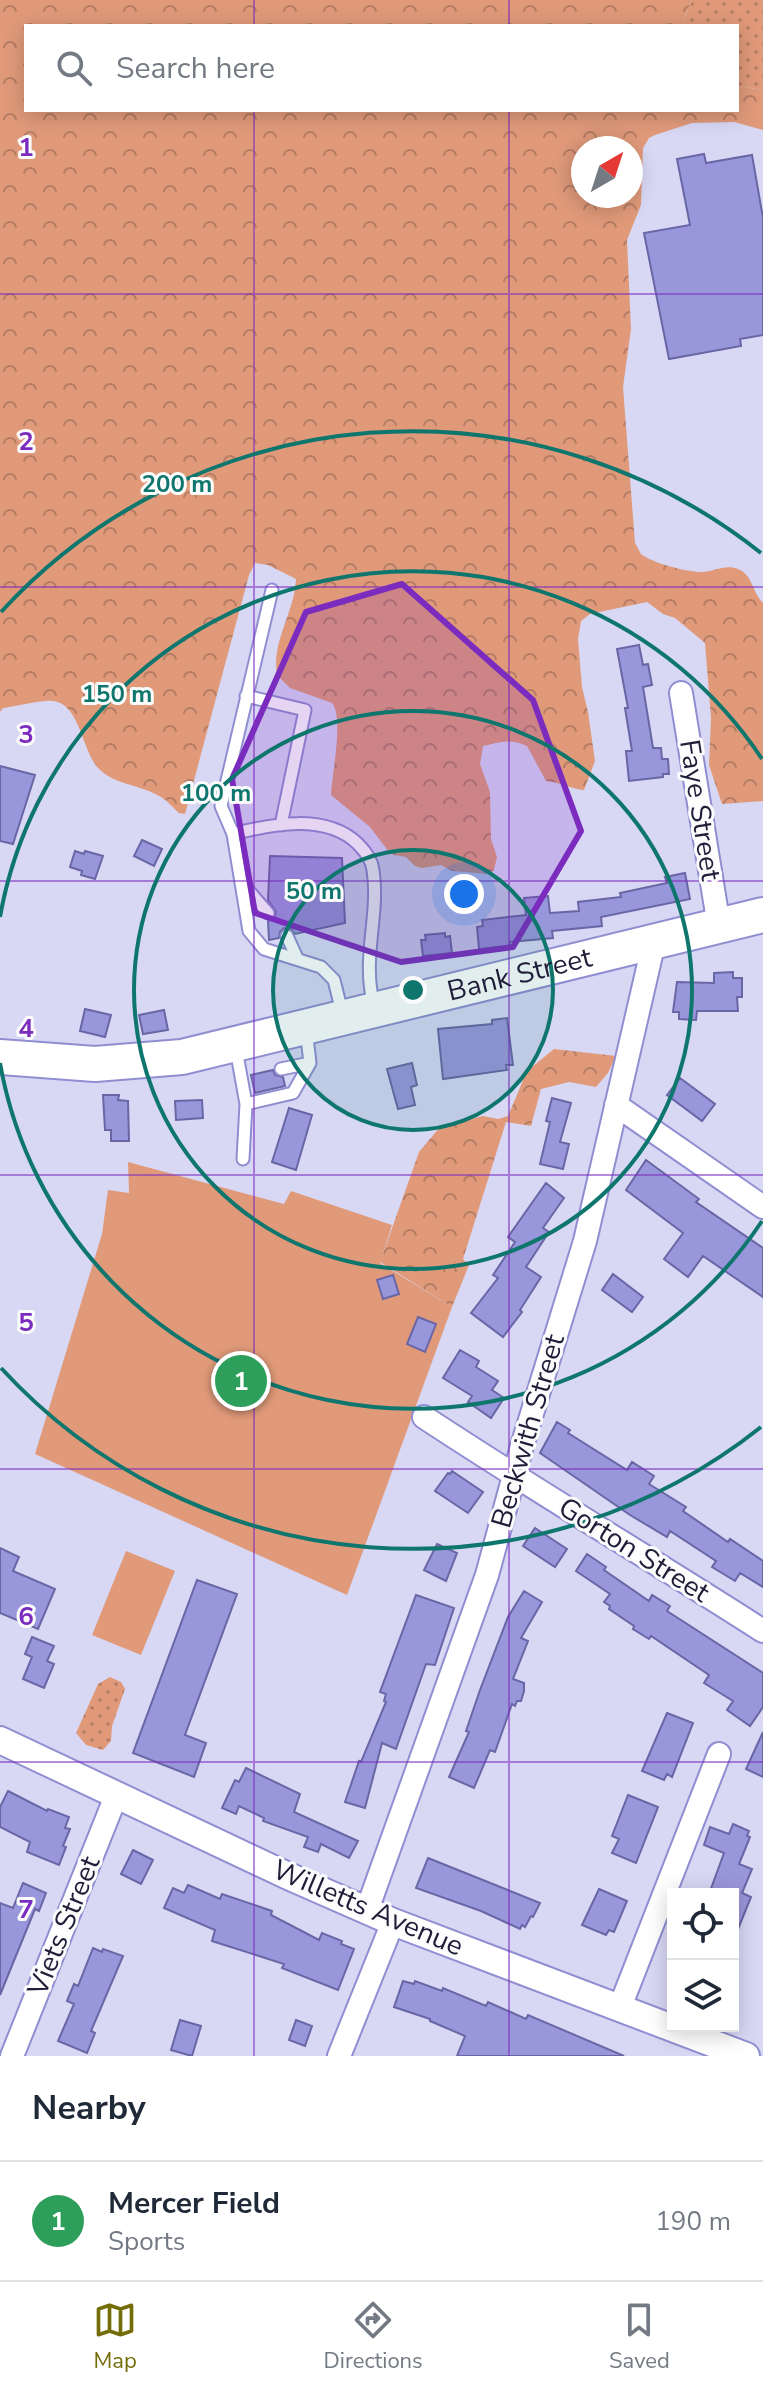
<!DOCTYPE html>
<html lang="en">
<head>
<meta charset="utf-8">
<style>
	:root { --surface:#fff; --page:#f2f2f3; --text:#1f2937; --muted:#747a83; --line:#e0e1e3; --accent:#736c07 }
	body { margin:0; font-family:"Nunito Sans",sans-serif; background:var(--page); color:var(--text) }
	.controls { position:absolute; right:24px; bottom:24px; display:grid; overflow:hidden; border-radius:0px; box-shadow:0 4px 20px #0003 }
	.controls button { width:72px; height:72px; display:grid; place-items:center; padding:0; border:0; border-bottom:2px solid var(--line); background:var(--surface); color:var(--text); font:40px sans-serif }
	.compass { position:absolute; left:571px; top:136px; width:72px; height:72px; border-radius:50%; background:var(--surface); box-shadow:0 4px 20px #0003; rotate:39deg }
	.you { position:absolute; left:464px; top:894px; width:28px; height:28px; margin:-20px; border:6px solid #fff; border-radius:50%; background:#1a73e8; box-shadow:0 0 0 12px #1a73e833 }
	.badge { display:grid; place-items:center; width:52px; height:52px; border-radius:50%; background:var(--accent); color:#fff; font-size:26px; font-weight:700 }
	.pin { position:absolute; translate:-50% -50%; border:4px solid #fff; box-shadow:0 2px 8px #0006 }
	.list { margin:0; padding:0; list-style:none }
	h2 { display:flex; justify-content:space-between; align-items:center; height:104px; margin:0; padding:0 32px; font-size:34px }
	h2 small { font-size:26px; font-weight:400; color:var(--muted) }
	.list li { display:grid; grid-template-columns:52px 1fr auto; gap:24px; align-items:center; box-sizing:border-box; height:120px; padding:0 32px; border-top:2px solid var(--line) }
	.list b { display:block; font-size:30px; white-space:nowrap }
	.list p { margin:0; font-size:26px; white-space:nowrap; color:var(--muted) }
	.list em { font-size:26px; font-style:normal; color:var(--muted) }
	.icon { flex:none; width:44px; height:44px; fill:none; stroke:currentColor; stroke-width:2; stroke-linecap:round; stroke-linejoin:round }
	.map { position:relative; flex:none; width:763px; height:2056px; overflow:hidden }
	.search { position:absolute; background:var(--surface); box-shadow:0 4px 20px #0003; left:24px; right:24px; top:24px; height:88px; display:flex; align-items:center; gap:20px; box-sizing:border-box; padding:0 28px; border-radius:0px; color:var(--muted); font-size:30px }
	.sheet { height:224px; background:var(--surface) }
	nav { display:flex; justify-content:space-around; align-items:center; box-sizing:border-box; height:112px; border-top:2px solid var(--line); background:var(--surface); font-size:22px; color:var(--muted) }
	nav a { display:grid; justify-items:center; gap:4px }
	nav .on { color:var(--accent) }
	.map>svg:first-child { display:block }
</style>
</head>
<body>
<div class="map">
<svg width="763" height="2056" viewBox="0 0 763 2056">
	<defs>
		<pattern id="grass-dots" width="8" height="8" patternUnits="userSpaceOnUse" patternTransform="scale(2)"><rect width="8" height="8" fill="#e09a7a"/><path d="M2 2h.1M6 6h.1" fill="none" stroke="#b57d65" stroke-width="1.8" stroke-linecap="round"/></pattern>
		<pattern id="forest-crowns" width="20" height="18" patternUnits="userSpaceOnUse" patternTransform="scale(2)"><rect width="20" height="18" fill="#e09a7a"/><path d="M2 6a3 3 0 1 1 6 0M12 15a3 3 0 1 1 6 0" fill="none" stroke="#b57d65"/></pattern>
	</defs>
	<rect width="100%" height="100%" fill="#d8d8f5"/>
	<path fill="url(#grass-dots)" d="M692,0H763V90L737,86V26H681Z
		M110,1677L121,1682L125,1689L112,1726L111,1741L103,1750L86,1745L76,1733L98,1684Z"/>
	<path fill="url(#forest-crowns)" fill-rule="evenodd" d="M0,0H692L681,26H26V110H737V86L763,90V130L734,122L692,123L655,135L649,138L643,148L641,205L627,240L631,329L623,387L635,543C636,544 641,554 641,554C652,563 687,572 701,572C714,572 725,564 738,569C753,575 752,592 763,603V801L722,804L709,765L711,718L705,643L675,618L663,614L647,602L590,614L581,621L578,639L582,687L588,712L595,761L584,790C576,790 558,782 546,781L527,746C511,738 499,742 483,746L480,764L490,792L491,839L497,857L494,870L489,874L452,871L441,865L422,868L415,866L406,857L394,855L389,852L370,827L331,795C332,774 344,717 332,703L290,688L277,675C271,642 295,611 296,579L268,565L255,563L249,575L185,814L179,813C173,808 168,801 161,797C142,785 115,785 99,769C80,750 81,697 46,701C31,702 17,706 3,708L0,712ZM583,148H631V196H583Z
		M554,1049L616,1056L608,1073L596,1087L569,1082L541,1089L531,1126L506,1122L463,1259L469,1265L452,1307L380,1262L419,1152L440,1127L483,1116L498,1119L508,1116L527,1071Z"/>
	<path fill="#e09a7a" d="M128,1162L284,1204L291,1191L392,1225L380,1263L452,1307L347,1595L35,1454L102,1234L108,1190L129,1193Z
		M126,1551L175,1571L141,1655L92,1635Z"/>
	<path fill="#9997db" stroke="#6966a6" stroke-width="2" d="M704,154L706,163L752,155L763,218V335L740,339L741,346L669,359L644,233L690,225L677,159Z
		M639,645L643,665L648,664L652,685L643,687L653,748H661L662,759H668L669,774H663V777L629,781L626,751H632L625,708H628L617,649Z
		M0,766L35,775L13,844L0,841Z
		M142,840L162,849L154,866L134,856Z
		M75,851L84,854L85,851L103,856L95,879L81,875L82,871L70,867Z
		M270,856L342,858L345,923L295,934L291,929L284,928L280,932L279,938L269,940L268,921L274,919L276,912L268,900Z
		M685,873L690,899L601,917L602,926L552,931L553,938L510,942V946L479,949L477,927L483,926L482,920L526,915L524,898L548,896L550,913L579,911L578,902L621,897L620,893L667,883L665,877Z
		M445,933V937L450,936L452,953L423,956L421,940H426L425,935Z
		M733,972V978H742V997H737L738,1011H697L696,1020L679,1019V1012H673L677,982L714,983V973Z
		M85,1009L111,1015L105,1037L80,1031Z
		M164,1010L168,1030L143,1034L139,1015Z
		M507,1018L513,1065H506L507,1070L443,1079L438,1029L492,1024V1020Z
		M412,1063L417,1085L411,1087L415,1105L398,1109L387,1069Z
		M273,1070L275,1075L283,1077L285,1086L255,1093L251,1075Z
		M680,1078L715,1104L702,1121L667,1095Z
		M103,1095H119L118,1100L128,1101L129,1141H111V1130H105Z
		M552,1098L571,1103L560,1142L569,1144L563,1169L540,1164L550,1122L546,1121Z
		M202,1100L203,1118L176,1120L175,1101Z
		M289,1108L312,1115L296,1170L272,1162Z
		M646,1160L699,1199L696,1202L763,1248V1297L703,1256L688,1277L664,1259L683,1233L626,1190Z
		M546,1183L564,1198L543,1228L549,1232L526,1267L541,1277L520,1310L522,1312L503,1337L471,1313L498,1278L493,1275L515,1242L508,1237Z
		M613,1274L643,1297L632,1312L602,1290Z
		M393,1275L399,1294L383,1299L377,1280Z
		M418,1317L436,1324L425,1352L407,1344Z
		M460,1350L479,1361L476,1367L498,1381L492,1390L504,1398L491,1418L468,1402L472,1396L443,1378Z
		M557,1422L570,1430L568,1433L627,1470L632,1462L654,1476L649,1484L686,1507L683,1511L728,1542L730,1539L763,1561V1587L740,1573L735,1581L712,1567L716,1561L670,1531L667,1537L630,1515L540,1453Z
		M452,1471L483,1492L468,1513L435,1491L448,1473L450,1474Z
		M535,1528L567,1549L555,1567L523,1546Z
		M437,1544L457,1553L446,1581L424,1570Z
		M0,1548L19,1557L13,1571L55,1589L38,1629L0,1613Z
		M587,1554L606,1567L604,1570L649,1601L652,1595L670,1606L667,1611L763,1673V1707L750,1726L727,1710L733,1701L704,1683L709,1675L651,1636L649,1639L633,1629L634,1626L609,1609L610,1606L604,1602L610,1594L576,1571Z
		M197,1580L237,1594L185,1735L206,1743L194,1777L133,1753Z
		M524,1591L542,1602L521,1638L528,1641L513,1679L524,1683V1691L521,1701H517L515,1706L512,1704L495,1752L490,1750L474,1788L449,1777L469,1732L466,1731L480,1690L508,1617Z
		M416,1595L454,1608L435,1665L426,1664L396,1749L382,1743L365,1808L345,1802L359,1761L361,1762L386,1702L384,1701L386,1694L380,1692Z
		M32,1637L54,1646L47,1661L54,1664L44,1688L23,1679L32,1657L25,1654Z
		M667,1713L693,1723L672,1777L667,1774L664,1780L642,1771Z
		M763,1732V1777L746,1769Z
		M246,1768L300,1794L294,1812L358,1841L349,1858L321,1844L318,1852L304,1847L308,1837L263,1821L264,1818L239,1806L236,1814L222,1808L235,1780L239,1782Z
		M8,1791L47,1811L48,1809L69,1817L65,1828L70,1829L63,1846L66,1847L59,1865L27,1852L30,1842L0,1827V1807Z
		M628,1795L658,1807L636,1863L612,1853L619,1839L612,1836Z
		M733,1824L749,1831L747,1836L750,1837L739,1864L752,1869L742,1893L751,1897L734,1939L733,1894H709L724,1853L704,1845L710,1827L729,1834Z
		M133,1850L153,1860L141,1884L121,1874Z
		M428,1858L540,1903L533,1917L531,1916L525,1927L522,1925L520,1929L481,1911L416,1888Z
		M23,1883L46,1893L39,1911L35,1909L0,1995V1903L13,1908Z
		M188,1885L220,1899L222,1894L272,1911L271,1915L319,1940L322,1933L342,1941L341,1944L354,1949L338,1990L282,1968L284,1964L212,1941L215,1930L164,1908L173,1888L184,1893Z
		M599,1889L627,1901L614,1932L609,1930L606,1935L582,1925Z
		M93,1948L102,1952L103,1949L123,1956L91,2031L95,2033L87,2053L58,2041L74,2004L67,2001L74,1984L78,1986Z
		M403,1981L414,1984L415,1981L442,1991L443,1988L486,2006L488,2002L526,2019L528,2015L624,2056H457L465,2036L430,2021V2019L394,2007Z
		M180,2020L201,2026L192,2056L171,2050Z
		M296,2020L312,2026L305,2046L289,2040Z"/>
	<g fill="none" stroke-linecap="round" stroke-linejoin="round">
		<g stroke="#908ed1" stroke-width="15">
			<path id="service" d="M246,696L305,710L281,825
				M233,834L221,806L272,590
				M242,883L268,913
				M287,936L297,958
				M342,1012L334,980L321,967L264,949L249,931L233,834C272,824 326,813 358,844C365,851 372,860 373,870C380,916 361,957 374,1006
				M236,1049L246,1104L293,1093L310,1063L306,1029
				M281,1069L310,1063
				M243,1159L246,1104"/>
		</g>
		<g stroke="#908ed1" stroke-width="26">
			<path id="minor" d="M681,693L719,926
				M616,1105L763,1207
				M424,1417C536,1491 651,1559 763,1631
				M367,1910L487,1575L522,1446L585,1241L654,942
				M620,2007L719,1754
				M12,2056L116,1796
				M339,2056L393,1922"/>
		</g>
		<g stroke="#908ed1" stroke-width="30">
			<path id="tertiary" d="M0,1740L286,1875L393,1922L746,2056"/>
		</g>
		<g stroke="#908ed1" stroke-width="38">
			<g id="primary">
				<path id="s1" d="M0,1057L95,1064L182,1057L763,915"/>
			</g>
		</g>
		<use href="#service" stroke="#fff" stroke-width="11"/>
		<use href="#minor" stroke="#fff" stroke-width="22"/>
		<use href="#tertiary" stroke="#fff" stroke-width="26"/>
		<use href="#primary" stroke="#fff" stroke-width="34"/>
	</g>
	<path fill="#7b2cbf" fill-opacity="0.2" stroke="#7b2cbf" stroke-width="6" stroke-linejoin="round" d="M402,584L533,700L581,831L513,947L401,962L255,913L232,779L306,612Z"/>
	<path fill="none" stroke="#7b2cbf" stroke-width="2" stroke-opacity="0.55" d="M254,0V26M509,0V26M254,110V2056M509,110V2056M0,294H763M0,587H763M0,881H763M0,1175H763M0,1469H763M0,1762H763"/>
	<circle cx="413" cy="990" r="140" fill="#0f766e" fill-opacity=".12"/>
	<g fill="none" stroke="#0f766e" stroke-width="4">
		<circle cx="413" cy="990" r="140"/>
		<circle cx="413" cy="990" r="279"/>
		<path d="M762 1221A419 419 0 0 1 0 1063M0 917A419 419 0 0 1 762 759"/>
		<path d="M761 1427A559 559 0 0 1 1 1368M1 612A559 559 0 0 1 761 553"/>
	</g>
	<g text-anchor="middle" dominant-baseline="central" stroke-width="6" stroke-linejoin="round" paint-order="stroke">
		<g font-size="28" fill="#1f1d38" stroke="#fcfcfc">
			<text transform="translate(700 810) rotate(81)">Faye Street</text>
			<text stroke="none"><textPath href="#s1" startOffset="530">Bank Street</textPath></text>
			<text transform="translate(528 1431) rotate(-74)">Beckwith Street</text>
			<text transform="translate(634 1550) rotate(32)">Gorton Street</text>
			<text transform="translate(368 1908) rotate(23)">Willetts Avenue</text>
			<text transform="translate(64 1926) rotate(-68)">Viets Street</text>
		</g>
	</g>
	<g font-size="26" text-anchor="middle" font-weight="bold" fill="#7b2cbf" stroke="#fcfcfc" stroke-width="6" stroke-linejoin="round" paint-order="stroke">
		<text x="26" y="156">1</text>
		<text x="26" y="450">2</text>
		<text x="26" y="743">3</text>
		<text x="26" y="1037">4</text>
		<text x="26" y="1331">5</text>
		<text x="26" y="1625">6</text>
		<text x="26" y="1918">7</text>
	</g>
	<circle cx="413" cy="990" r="12" fill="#0f766e" stroke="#fcfcfc" stroke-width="4"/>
	<g font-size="24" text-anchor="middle" font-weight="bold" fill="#0f766e" stroke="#fcfcfc" stroke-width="6" stroke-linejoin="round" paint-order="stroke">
		<text x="177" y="492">200 m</text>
		<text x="117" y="702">150 m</text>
		<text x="216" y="801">100 m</text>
		<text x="314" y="899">50 m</text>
	</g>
</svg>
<div class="controls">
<button><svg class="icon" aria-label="locate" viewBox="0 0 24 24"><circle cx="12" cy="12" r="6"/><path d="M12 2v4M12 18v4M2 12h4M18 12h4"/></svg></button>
<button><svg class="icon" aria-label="layers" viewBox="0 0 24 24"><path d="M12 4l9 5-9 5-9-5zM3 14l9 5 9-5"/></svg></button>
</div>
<svg class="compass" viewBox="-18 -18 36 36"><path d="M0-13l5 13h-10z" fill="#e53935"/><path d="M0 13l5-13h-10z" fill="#747a83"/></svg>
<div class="you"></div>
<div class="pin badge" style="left:241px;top:1381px;background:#2e9e5b">1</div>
<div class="search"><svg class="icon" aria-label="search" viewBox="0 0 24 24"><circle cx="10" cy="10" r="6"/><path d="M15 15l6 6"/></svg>Search here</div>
</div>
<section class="sheet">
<h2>Nearby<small></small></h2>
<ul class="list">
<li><span class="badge" style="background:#2e9e5b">1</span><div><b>Mercer Field</b><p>Sports</p></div><em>190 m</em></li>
</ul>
</section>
<nav>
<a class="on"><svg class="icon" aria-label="map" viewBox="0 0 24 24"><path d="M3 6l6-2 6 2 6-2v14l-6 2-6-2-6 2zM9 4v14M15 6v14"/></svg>Map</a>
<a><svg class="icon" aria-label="directions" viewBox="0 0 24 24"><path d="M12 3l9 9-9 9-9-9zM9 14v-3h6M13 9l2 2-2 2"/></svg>Directions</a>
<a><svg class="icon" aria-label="saved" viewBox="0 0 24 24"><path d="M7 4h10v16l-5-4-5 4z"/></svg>Saved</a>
</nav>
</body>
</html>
